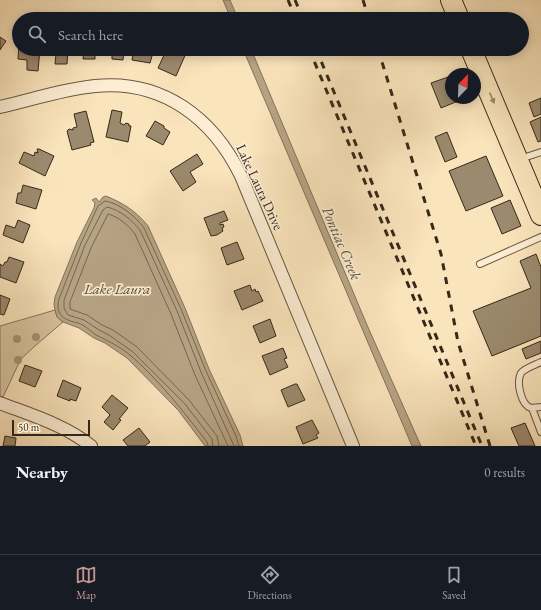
<!DOCTYPE html>
<html lang="en">
<head>
<meta charset="utf-8">
<style>
	:root { --surface:#171b24; --page:#20242c; --text:#f1f3f6; --muted:#9ea1a6; --line:#363941; --accent:#c59692 }
	body { margin:0; font-family:"EB Garamond",serif; background:var(--page); color:var(--text) }
	.compass { position:absolute; left:445px; top:68px; width:36px; height:36px; border-radius:50%; background:var(--surface); box-shadow:0 2px 10px #0003; rotate:23deg }
	.scale { position:absolute; left:12px; bottom:10px; width:78px; box-sizing:border-box; padding-left:4px; border:2px solid #362919; border-top:0; font-size:11px; line-height:14px; white-space:nowrap; color:#362919; -webkit-text-stroke:3px #fcedd3; paint-order:stroke }
	.list { margin:0; padding:0; list-style:none }
	h2 { display:flex; justify-content:space-between; align-items:center; height:52px; margin:0; padding:0 16px; font-size:17px }
	h2 small { font-size:13px; font-weight:400; color:var(--muted) }
	.icon { flex:none; width:22px; height:22px; fill:none; stroke:currentColor; stroke-width:2; stroke-linecap:round; stroke-linejoin:round }
	.map { position:relative; flex:none; width:541px; height:446px; overflow:hidden }
	.search { position:absolute; background:var(--surface); box-shadow:0 2px 10px #0003; left:12px; right:12px; top:12px; height:44px; display:flex; align-items:center; gap:10px; box-sizing:border-box; padding:0 14px; border-radius:22px; color:var(--muted); font-size:15px }
	.sheet { height:108px; background:var(--surface) }
	nav { display:flex; justify-content:space-around; align-items:center; box-sizing:border-box; height:56px; border-top:1px solid var(--line); background:var(--surface); font-size:11px; color:var(--muted) }
	nav a { display:grid; justify-items:center; gap:2px }
	nav .on { color:var(--accent) }
	.map>svg:first-child { display:block }
</style>
</head>
<body>
<div class="map">
<svg width="541" height="446" viewBox="0 0 541 446">
	<rect width="100%" height="100%" fill="#fae4bc"/>
	<filter id="stains"><feTurbulence type="fractalNoise" baseFrequency=".005" numOctaves="4"/><feColorMatrix values="0 0 0 0 .2 0 0 0 0 .09 0 0 0 0 .02 0 0 0 .5 -.17"/></filter>
	<radialGradient id="worn" r=".72"><stop offset=".6" stop-color="#630" stop-opacity="0"/><stop offset="1" stop-color="#630" stop-opacity=".3"/></radialGradient>
	<path fill="#d9c4a0" stroke="#88765c" d="M55,310L57,317L63,322L36,345L22,358L18,365L3,397L0,396V326Z"/>
	<path fill="#b7a485" stroke="#83735a" d="M223,0H230L238,19H231Z
		M243,49H251L367,325L421,446H412Z
		M106,196C123,203 136,211 148,226L185,308L209,369L240,435L243,446H205L178,410L127,358L105,343L94,338L79,328L63,322L57,317L55,310L54,304L55,297L77,242L94,208L95,203L92,200L96,198L99,202L103,197Z"/>
	<g fill="none" stroke-linecap="round" stroke-linejoin="round">
		<path stroke="#76664f" stroke-width="1" d="M208,446L207,442C184,412 159,380 130,355C119,346 108,341 96,335C90,331 85,325 78,323C64,320 55,315 59,299L81,243L98,206L105,201C121,204 135,216 144,228L181,309L206,371L236,436L239,446
			M213,446L212,439L185,404L133,352L109,335L99,330L84,320L68,315L64,308V300L85,245L103,210L107,207C120,210 132,220 140,230L177,311L201,372L234,446
			M219,446L217,436L189,400L137,347L113,330L102,325L87,315L70,309V302L91,248L108,214C119,217 128,225 135,234L171,314L195,375L228,446"/>
	</g>
	<path fill="#9c8a6e" stroke="#362919" d="M0,37L6,41L0,50Z
		M19,43V49H40L38,71L27,70V60L18,59Z
		M47,49H68L67,64H55L56,54L46,52Z
		M79,49H95V59H83L84,49Z
		M108,49H124L123,60L112,59V50Z
		M134,49H154L150,63L132,60Z
		M167,49H183L187,51L176,76L158,68Z
		M451,76V98L463,99L441,108L431,83Z
		M541,98V114L534,117L529,103Z
		M112,110L122,112L120,123L124,125L126,123L129,124V126H131L128,142L106,137Z
		M86,111L94,142L90,143L91,145L72,150L67,131L69,129L73,130V128L77,127L74,114Z
		M541,117V141L538,142L530,122Z
		M155,121L164,126V128L170,132L163,145L146,136Z
		M447,132L457,157L445,162L435,137Z
		M37,149H39L54,156L45,176L19,163L24,152L34,156L35,152L38,153Z
		M197,154L203,164L190,172L196,182L183,191L170,171Z
		M486,156L503,196L466,211L449,171Z
		M23,185L42,190L36,209L16,203L18,193H21Z
		M510,200L521,226L502,234L491,208Z
		M224,211L228,220L220,223V225L223,224L224,227L222,228L223,231L217,235L211,236L204,218Z
		M18,220L30,225L23,243L3,235L6,225L15,228Z
		M237,242L244,259L227,265L221,248Z
		M536,254L541,267V336L492,356L473,311L531,288L520,261Z
		M9,257L24,262L16,283L0,277V264L3,266L5,262H7Z
		M250,285L252,291L255,289L256,292L258,291L263,301L242,310L234,291Z
		M0,295L10,299L4,315L0,314Z
		M270,319L276,336L260,343L253,326Z
		M541,341V353L526,359L522,349Z
		M283,348L287,358L284,359L288,367L270,375L262,356Z
		M25,365L42,371L35,387L19,381Z
		M63,380L81,388L76,401L70,399V401L57,396Z
		M295,384H297L305,400L288,407L281,390Z
		M112,395L128,408L119,419L121,420L113,430L104,422L110,415L102,407Z
		M312,420L319,433L316,435L318,438L303,444L296,427Z
		M525,423L535,446H519L511,428Z
		M139,428L150,442L145,446H128L123,440Z
		M5,436L16,438L15,446H3Z"/>
	<g fill="none" stroke-linecap="round" stroke-linejoin="round">
		<g stroke="#675842" stroke-width="8">
			<path id="lane" d="M520,159L541,152
				M480,264L541,237
				M541,362C535,365 525,368 521,373C516,382 521,405 531,408C534,408 538,407 541,407
				M532,408L541,432"/>
		</g>
		<g stroke="#675842" stroke-width="14">
			<path id="street" d="M0,107C31,100 63,89 95,86C162,79 213,118 241,176L353,446
				M0,403C31,415 65,425 91,446"/>
		</g>
		<g stroke="#362919" stroke-width="22">
			<path id="primary" d="M451,0L459,19
				M471,49L541,215"/>
		</g>
		<use href="#lane" stroke="#fcedd3" stroke-width="6"/>
		<use href="#street" stroke="#fcedd3" stroke-width="12"/>
		<use href="#primary" stroke="#fae4bc" stroke-width="20"/>
		<path stroke="#362919" stroke-width="3" stroke-dasharray="7 7" stroke-linecap="butt" d="M288,0L296,19
			M295,0L303,19
			M363,0L369,19
			M309,49L476,446
			M316,49L482,446
			M378,49L441,254L458,342L490,446"/>
	</g>
	<g fill="#a59375">
		<circle cx="36" cy="337" r="4"/>
		<circle cx="17" cy="339" r="4"/>
		<circle cx="18" cy="360" r="4"/>
	</g>
	<defs><path id="oneway-solid" d="M-6-.8H1V-3.2L6.5 0L1 3.2V.8H-6Z"/></defs>
	<use fill="#98866a" href="#oneway-solid" transform="translate(492 98) rotate(67)"/>
	<g text-anchor="middle" dominant-baseline="central" stroke-width="3.5" stroke-linejoin="round" paint-order="stroke">
		<g font-size="14" fill="#362919" stroke="#fcedd3">
			<text transform="translate(260 187) rotate(65)">Lake Laura Drive</text>
		</g>
		<g font-size="15" font-style="italic" fill="#5d4e39" stroke="#fcedd3">
			<text transform="translate(342 243) rotate(67)">Pontiac Creek</text>
			<text x="117" y="288">Lake Laura</text>
		</g>
	</g>
	<rect width="100%" height="100%" filter="url(#stains)"/>
	<rect width="100%" height="100%" fill="url(#worn)"/>
</svg>
<svg class="compass" viewBox="-18 -18 36 36"><path d="M0-13l5 13h-10z" fill="#e53935"/><path d="M0 13l5-13h-10z" fill="#9ea1a6"/></svg>
<div class="scale">50 m</div>
<div class="search"><svg class="icon" aria-label="search" viewBox="0 0 24 24"><circle cx="10" cy="10" r="6"/><path d="M15 15l6 6"/></svg>Search here</div>
</div>
<section class="sheet">
<h2>Nearby<small>0 results</small></h2>
<ul class="list">
</ul>
</section>
<nav>
<a class="on"><svg class="icon" aria-label="map" viewBox="0 0 24 24"><path d="M3 6l6-2 6 2 6-2v14l-6 2-6-2-6 2zM9 4v14M15 6v14"/></svg>Map</a>
<a><svg class="icon" aria-label="directions" viewBox="0 0 24 24"><path d="M12 3l9 9-9 9-9-9zM9 14v-3h6M13 9l2 2-2 2"/></svg>Directions</a>
<a><svg class="icon" aria-label="saved" viewBox="0 0 24 24"><path d="M7 4h10v16l-5-4-5 4z"/></svg>Saved</a>
</nav>
</body>
</html>
